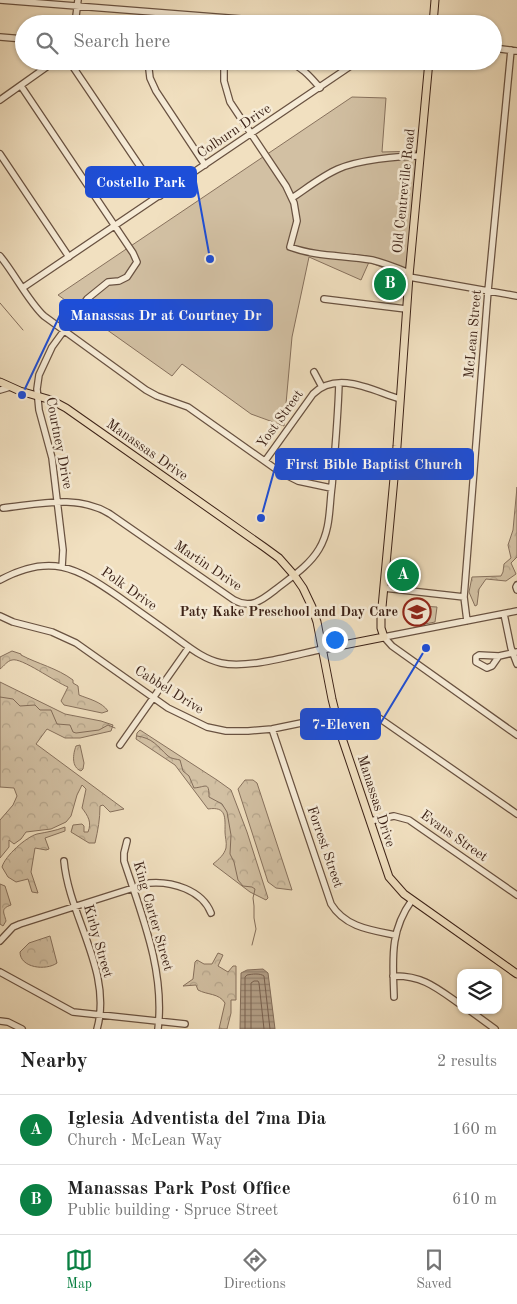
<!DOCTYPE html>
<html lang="en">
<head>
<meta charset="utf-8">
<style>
	:root { --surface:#fff; --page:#f2f2f2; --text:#222; --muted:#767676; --line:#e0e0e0; --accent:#0b8043 }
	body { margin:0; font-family:"Old Standard TT",serif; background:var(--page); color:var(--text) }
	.controls { position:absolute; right:15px; bottom:15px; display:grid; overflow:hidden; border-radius:10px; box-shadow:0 1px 4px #0004 }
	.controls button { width:45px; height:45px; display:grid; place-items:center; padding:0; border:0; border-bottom:1px solid var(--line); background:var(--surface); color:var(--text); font:25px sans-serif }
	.you { position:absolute; left:334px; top:639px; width:18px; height:18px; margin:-12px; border:4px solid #fff; border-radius:50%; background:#1a73e8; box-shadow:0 0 0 8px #1a73e833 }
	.badge { display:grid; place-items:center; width:32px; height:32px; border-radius:50%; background:var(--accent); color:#fff; font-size:16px; font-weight:700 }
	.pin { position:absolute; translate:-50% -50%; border:2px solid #fff; box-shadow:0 1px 5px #0006 }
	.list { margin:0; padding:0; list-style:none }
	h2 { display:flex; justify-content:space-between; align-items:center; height:65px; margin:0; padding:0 20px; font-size:21px }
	h2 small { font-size:16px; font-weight:400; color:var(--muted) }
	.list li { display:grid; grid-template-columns:32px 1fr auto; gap:15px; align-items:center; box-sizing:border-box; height:70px; padding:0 20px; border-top:1px solid var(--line) }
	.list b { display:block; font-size:19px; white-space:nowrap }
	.list p { margin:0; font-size:16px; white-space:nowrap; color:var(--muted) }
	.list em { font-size:16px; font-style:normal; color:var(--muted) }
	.icon { flex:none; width:28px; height:28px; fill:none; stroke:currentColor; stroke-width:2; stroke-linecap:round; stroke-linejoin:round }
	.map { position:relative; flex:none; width:517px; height:1029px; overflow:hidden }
	.search { position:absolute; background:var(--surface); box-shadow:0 1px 4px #0004; left:15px; right:15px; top:15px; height:55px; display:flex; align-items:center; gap:12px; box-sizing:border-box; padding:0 18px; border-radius:28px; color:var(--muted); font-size:19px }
	.sheet { height:205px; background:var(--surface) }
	nav { display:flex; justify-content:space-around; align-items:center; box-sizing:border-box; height:70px; border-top:1px solid var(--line); background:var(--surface); font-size:14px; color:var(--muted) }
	nav a { display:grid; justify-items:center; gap:2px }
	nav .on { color:var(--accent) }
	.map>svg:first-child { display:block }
</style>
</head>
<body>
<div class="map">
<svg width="517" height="1029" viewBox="0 0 517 1029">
	<defs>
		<pattern id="forest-crowns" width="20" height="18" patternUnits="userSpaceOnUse" patternTransform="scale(1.25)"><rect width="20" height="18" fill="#d2c0a3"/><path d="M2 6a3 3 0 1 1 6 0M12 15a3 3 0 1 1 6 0" fill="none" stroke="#b5a58c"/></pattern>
		<pattern id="water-rules" width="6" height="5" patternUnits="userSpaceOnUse" patternTransform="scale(1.25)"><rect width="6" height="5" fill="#b39f87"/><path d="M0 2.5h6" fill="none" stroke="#93816d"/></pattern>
	</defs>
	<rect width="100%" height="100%" fill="#f1e0c0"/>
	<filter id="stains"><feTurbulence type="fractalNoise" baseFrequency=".004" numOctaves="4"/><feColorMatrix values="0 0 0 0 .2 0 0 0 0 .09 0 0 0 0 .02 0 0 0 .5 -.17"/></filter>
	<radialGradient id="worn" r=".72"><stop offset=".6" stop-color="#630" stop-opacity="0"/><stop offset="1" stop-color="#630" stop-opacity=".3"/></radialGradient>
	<path fill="#d2c0a3" stroke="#87715d" d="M352,97L386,98L382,152L418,151L406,277L369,262L361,280L309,257L292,337L284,426L251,414L182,364L172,376L58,295Z
		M421,606L437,607L435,622L420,625Z"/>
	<path fill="url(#forest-crowns)" stroke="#87715d" d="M517,487V557L511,563L516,574L506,581L486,579L479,589L477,605L475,606L469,592L472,577L501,576L503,572L504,564L511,558L508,545L513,530Z
		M12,651L21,654V655C38,664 57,668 73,680V683L78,686L79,695C89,699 102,702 108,711L102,713L64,705L61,701L68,687C55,682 21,657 12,660C7,661 4,666 0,669V657Z
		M0,682L65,714L101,721L113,725L111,731L80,738H65L47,729L36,744L124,809L110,812L103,805L100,806C100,819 98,830 95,843H89L71,832L73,825L82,824L84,826V832H88C92,822 88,816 82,808L86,789L82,785L77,795L71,816L66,822L51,829L26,832L21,839L14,844L9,840V847L0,858V820L13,805L17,796L14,788L0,787Z
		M140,730L217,780L231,790L247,832L268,898L266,900L250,892L213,864C219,859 224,855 226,848C227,842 225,837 225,832C225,818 227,806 208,809L175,765L136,739L137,733Z
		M80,745L84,763L83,769L81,771C71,767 73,754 76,746Z
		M245,780H253L257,783L292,890L276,888L268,882L238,789Z
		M65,827V831L45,838L49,849L46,850L35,848L31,872L38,893L32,892L28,879L16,882L8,877L2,867C5,856 26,837 37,834C47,832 55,831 65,827Z
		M0,884L5,886L11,905C0,909 4,912 6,921L3,926L0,924Z
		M50,936L57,963C46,971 20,968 20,952L29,943Z
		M218,953L223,955L218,966L228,972L233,966H236V1000H231V1013L227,1029H219L225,1003C219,993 207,995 198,990L196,985L183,986L193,979L195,962L197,960L204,964H212Z"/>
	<path fill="url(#water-rules)" stroke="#836d5a" d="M263,969L268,973L275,1029H240L241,973L247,970Z"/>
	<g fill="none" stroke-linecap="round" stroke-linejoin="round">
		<path stroke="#78604f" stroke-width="1" d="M245,1029V977L247,975C252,974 260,973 264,976L270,1029
			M251,1029V983L254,981H258L259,983L264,1029"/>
		<path stroke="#836d5a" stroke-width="1" d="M0,303L23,330
			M0,697L13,699L20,706L35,705L40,710H51L57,724L70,725L73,732L76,733L99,730L108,725L115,728
			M137,736C153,738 157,746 168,756C171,759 177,759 180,760L183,771L189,776L194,788C206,787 209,781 209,797L222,804L227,812L231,835L230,854L234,862L238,880L243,886L252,887L255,889L253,898L254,906V918L256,929L252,945"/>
		<g stroke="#695241" stroke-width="8">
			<path id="minor" d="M0,0L241,19L275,24
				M75,24L78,0
				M0,37L24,39
				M493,48L517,51
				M69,61L160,196
				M148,61L150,78L156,91L205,165
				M224,61V81L230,102L286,186L294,203L297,221L290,247C317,257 344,255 372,260C384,263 397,268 409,273
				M285,61C300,65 310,76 320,88
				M21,86L133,253L137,262L127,277L119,281L108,282L87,299L52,347L39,375L37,389L39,410L52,458L63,550L62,567
				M0,100L55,61
				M0,154L69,257
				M292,198C307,188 322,176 338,169C358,160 398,156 420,156
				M0,256C15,274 28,301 44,316L146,390L157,396L188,407L280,472L298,481L331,488
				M409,277L517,296
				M24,287L358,61
				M324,299L406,309
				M314,372L322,387
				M0,390L10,387
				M265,461L313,394C338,370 373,391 400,399
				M3,508C39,504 78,494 110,514L234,600C250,609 261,601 275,590C290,578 309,566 319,549C331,529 329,507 332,486C335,451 338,417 339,383
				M0,580C50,553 76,567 119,597C137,610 156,623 175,637C189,647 203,659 221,663C248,669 294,655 323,649
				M517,585L516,587L517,590
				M384,588L464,597
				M517,611L384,637L392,646L517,735
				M504,614L511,648L517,664
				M0,616L13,622L52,632L76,643L168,708L207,727L226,731H248L272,729L350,713L364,714L379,718L517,814
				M467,621L464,597L488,291L511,50
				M479,655L499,656L492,666L487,668L476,662V657Z
				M499,656L517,652
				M272,729L331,904C345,927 370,930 395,935
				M120,745L189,647
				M370,821L394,816L409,820L517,895
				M127,841L124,853V861C142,916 165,971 158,1029
				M64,861C69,917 113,972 97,1029
				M0,941L13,927L20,924L149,883C172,881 202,890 211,913
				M0,972L73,1012L185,1024
				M393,976C423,975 438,989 461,1005
				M394,997C393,960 389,932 412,900
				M469,1010L495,1029
				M0,1021L8,1022L22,1029"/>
		</g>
		<g stroke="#3c2217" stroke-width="9">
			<path id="major" d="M433,24L435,0
				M0,382L20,391L51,400L66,408L264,547L279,558L294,575L303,588L312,607L317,622L332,699L341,735L389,877L404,894L517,974
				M323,649L384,637L381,628V618L397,446L409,276L429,61"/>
		</g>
		<use href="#minor" stroke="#f6ebd6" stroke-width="5.5"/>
		<use href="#major" stroke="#f1e0c0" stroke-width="7"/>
	</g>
	<defs>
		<g id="school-ring" transform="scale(1.4375)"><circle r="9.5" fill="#f6ebd6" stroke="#8f2418" stroke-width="1.5"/><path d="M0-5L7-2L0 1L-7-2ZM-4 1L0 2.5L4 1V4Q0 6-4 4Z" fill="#8f2418"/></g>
	</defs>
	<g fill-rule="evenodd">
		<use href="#school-ring" x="417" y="612"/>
	</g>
	<g text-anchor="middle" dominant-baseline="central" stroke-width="5" stroke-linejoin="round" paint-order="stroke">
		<g font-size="14" fill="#3c2217" stroke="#f6ebd6">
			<text transform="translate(234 131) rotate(-34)">Colburn Drive</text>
			<text transform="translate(404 191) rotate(-84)">Old Centreville Road</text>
			<text transform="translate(473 334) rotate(-85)">McLean Street</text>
			<text transform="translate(280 419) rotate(-54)">Yost Street</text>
			<text transform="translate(59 443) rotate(79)">Courtney Drive</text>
			<text transform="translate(147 450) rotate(35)">Manassas Drive</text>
			<text transform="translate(208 566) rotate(34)">Martin Drive</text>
			<text transform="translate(129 589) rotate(35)">Polk Drive</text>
			<text transform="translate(169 690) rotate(32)">Cabbel Drive</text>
			<text transform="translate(376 801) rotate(72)">Manassas Drive</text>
			<text transform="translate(454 836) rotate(35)">Evans Street</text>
			<text transform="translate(325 847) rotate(71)">Forrest Street</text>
			<text transform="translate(153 916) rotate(74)">King Carter Street</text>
			<text transform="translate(98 941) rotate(74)">Kirby Street</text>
		</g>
		<g font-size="14" font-weight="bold" fill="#3c2217" stroke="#f6ebd6" text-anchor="end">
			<text x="398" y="612">Paty Kake Preschool and Day Care</text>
		</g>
	</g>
	<path fill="none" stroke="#1d4ed8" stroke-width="2" d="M210 259L196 182M22 395L60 315M261 518L276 464M426 648L380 724"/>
	<g fill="#1d4ed8" stroke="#f6ebd6" stroke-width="2">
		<circle cx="210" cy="259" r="5"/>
		<circle cx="22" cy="395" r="5"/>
		<circle cx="261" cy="518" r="5"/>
		<circle cx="426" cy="648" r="5"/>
	</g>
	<g fill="#1d4ed8" stroke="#1d4ed8" stroke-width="2">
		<rect x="86" y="167" width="110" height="30" rx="5"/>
		<rect x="60" y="300" width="212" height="30" rx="5"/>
		<rect x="276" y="449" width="197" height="30" rx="5"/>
		<rect x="301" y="709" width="79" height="30" rx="5"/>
	</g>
	<g font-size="15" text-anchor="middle" font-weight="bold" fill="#fff">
		<text x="141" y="187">Costello Park</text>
		<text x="166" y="320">Manassas Dr at Courtney Dr</text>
		<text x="374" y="469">First Bible Baptist Church</text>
		<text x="341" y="729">7-Eleven</text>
	</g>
	<rect width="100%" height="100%" filter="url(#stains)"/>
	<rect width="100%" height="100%" fill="url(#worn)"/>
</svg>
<div class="controls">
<button><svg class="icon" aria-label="layers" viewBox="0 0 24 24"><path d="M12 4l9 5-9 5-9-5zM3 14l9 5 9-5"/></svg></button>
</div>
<div class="you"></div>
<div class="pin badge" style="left:403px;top:575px">A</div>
<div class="pin badge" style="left:390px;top:284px">B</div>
<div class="search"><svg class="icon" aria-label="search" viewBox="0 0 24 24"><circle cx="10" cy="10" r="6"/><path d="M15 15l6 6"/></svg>Search here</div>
</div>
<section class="sheet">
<h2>Nearby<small>2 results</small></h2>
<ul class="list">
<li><span class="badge">A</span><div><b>Iglesia Adventista del 7ma Dia</b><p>Church · McLean Way</p></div><em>160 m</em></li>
<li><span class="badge">B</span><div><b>Manassas Park Post Office</b><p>Public building · Spruce Street</p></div><em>610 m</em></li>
</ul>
</section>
<nav>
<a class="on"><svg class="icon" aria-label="map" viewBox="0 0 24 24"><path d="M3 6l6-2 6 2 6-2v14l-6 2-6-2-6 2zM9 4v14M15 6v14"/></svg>Map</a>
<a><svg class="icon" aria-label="directions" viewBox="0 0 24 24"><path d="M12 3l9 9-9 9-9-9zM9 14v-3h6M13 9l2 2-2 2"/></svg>Directions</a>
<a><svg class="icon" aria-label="saved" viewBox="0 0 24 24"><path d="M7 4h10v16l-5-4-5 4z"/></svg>Saved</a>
</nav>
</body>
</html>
